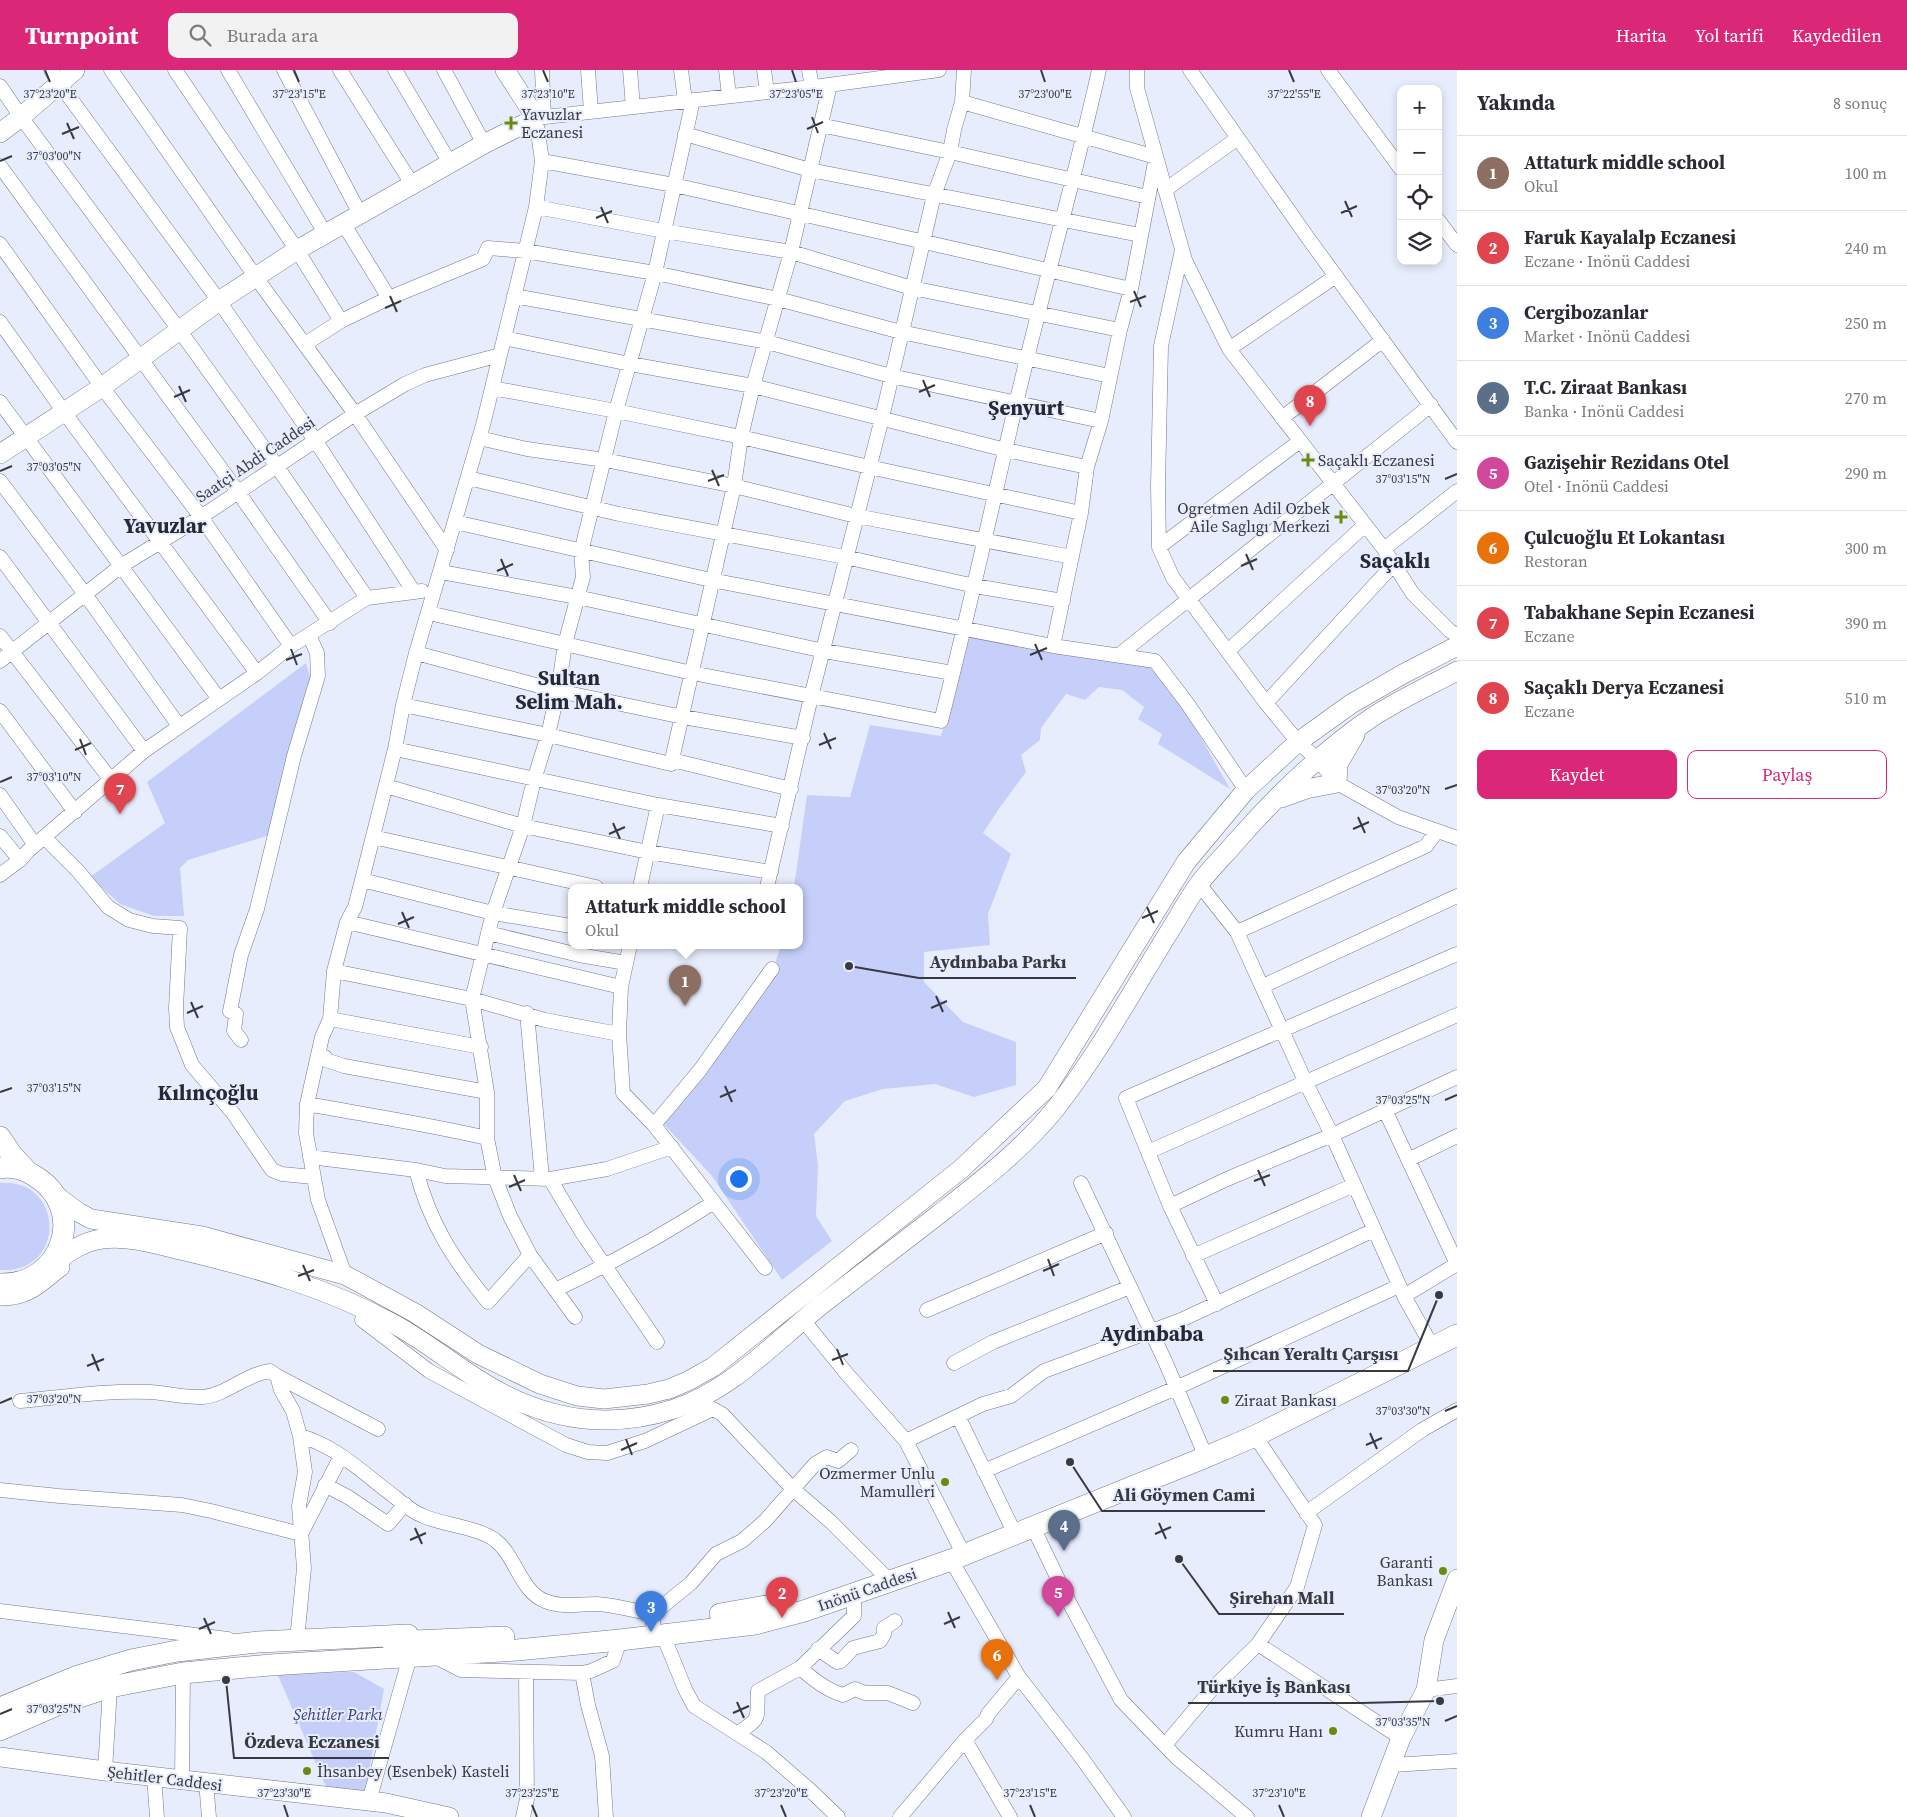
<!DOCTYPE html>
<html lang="tr">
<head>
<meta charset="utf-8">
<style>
	:root { --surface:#fff; --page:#f2f2f3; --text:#2b2b33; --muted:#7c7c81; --line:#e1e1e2; --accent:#db2777 }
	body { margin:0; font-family:"Source Serif 4",serif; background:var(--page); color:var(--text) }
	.controls { position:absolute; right:15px; top:15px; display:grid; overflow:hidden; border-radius:10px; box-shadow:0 2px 8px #0003 }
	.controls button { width:45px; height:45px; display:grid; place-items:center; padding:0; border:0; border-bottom:1px solid var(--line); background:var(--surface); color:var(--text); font:25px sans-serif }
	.you { position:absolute; left:738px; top:1108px; width:18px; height:18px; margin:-12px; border:4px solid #fff; border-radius:50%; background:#1a73e8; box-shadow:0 0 0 8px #1a73e833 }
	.badge { display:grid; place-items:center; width:32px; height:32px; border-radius:50%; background:var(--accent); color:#fff; font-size:16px; font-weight:700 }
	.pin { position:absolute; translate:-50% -41px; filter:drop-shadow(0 1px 2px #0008) }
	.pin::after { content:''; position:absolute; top:26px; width:18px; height:15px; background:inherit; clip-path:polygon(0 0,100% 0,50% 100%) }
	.popup { position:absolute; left:568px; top:814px; width:235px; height:65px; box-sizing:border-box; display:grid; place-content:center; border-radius:10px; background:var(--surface); filter:drop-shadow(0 1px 4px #0005); font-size:16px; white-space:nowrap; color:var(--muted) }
	.popup b { font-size:19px; color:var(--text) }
	.popup::after { content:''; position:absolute; left:50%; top:100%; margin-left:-10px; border:10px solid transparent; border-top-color:var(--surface) }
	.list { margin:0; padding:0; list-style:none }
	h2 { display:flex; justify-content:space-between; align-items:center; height:65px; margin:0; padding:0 20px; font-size:21px }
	h2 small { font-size:16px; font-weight:400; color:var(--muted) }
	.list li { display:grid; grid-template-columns:32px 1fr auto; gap:15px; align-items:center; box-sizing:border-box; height:75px; padding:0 20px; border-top:1px solid var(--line) }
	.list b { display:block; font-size:19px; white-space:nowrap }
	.list p { margin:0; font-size:16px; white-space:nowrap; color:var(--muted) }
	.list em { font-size:16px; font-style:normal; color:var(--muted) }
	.actions { display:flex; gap:10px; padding:15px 20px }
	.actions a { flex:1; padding:11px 0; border:1px solid var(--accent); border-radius:10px; text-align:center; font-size:18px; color:var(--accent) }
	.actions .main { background:var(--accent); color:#fff }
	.icon { flex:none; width:28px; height:28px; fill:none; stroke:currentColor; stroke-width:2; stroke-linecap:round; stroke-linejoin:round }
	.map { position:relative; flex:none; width:1457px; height:1747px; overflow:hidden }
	header { display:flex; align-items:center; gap:30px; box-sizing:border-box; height:70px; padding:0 25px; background:var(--accent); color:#fff }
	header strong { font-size:24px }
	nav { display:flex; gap:28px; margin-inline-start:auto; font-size:18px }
	.search { width:350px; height:45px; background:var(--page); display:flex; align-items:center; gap:12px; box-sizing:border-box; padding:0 18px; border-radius:10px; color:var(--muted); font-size:19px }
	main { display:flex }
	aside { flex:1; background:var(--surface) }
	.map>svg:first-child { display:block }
</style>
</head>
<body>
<header>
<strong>Turnpoint</strong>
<div class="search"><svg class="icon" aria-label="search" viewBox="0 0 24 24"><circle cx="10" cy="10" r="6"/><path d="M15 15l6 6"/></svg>Burada ara</div>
<nav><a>Harita</a><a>Yol tarifi</a><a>Kaydedilen</a></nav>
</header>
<main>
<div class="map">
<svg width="1457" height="1747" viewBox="0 0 1457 1747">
	<rect width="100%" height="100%" fill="#e8edfd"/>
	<path fill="#c5cffa" d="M970,566L1153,598L1184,638L1230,719L1158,674L1162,664L1138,649L1144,637L1122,620L1099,617L1085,630L1066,624L1041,658L1040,670L1021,685L1026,702L998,740L983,763L1011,784L988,844L990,875L924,882V912L963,952L1016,972V1015L974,1027L935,1014L883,1019L845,1031L814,1064L818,1096L816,1146L832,1171L782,1210L712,1106L661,1051L698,1012L766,921L781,875H799V817H794L807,725L850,727L870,655L941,666Z
		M306,593L311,610L270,765L188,790L180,798L184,846H154L120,834L90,807L165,753L147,712Z
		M0,1113C65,1108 67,1204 0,1200Z
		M354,1602L384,1619L365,1723L329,1724L277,1603Z"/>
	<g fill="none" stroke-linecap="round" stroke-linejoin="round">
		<g stroke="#747886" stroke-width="15">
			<path id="street" d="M51,0L59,13L219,231L315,370L414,522
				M111,0L255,206L355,344L447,480
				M175,0L297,180L341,251
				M228,0L325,163
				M284,0L360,144
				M340,0L412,114
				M395,0L450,93
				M444,0L484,74
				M542,0L544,47
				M588,0L591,42
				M630,0L633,37
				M681,0L685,31
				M726,0L729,26
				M764,0L767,22
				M809,0L812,17
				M1137,0V18L1185,190L1229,279L1384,479L1413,524L1450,561L1457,565
				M1190,0L1308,168L1457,372
				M1328,0L1401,99
				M0,16L21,47L180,261L276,395L367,528
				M962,32L1156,87L1131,219L1120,260L1101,351L1087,397L1081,443L1053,576L1155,591L1187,633L1246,720
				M820,55L950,82L1148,127
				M685,64L810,100L1140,165
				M542,91L674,115L1131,219
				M0,96L238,422L330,553
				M1165,120L1238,68
				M536,137L664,161L791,182L912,218L1120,260
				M1438,150L1457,175
				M343,153L389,228
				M0,174L102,317L201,447L291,576
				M1182,180L1161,276L1158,416L1159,477L1173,508L1266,633L1298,672L1317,689L1337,713L1398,747L1457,768
				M514,226L767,272L891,306L1101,351
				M0,252L64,342L257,603
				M504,268L630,294L753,316L1006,380L1087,397
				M305,274L341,251L389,228L483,189L488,178L525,181L655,203L778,229L901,262L1110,306
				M1229,279L1336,206
				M492,318L616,341L741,367L869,397L1081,443
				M0,332L219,629
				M1282,348L1383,270
				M479,368L527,379L605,390L734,416L856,446L1072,487
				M468,408L619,444L845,487L975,516L1063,531
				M0,411L85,524L179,656
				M455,452L711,510L1053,576
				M1159,477L1300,371
				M1384,479L1457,421
				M0,487L144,681
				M441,502L577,527L824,581L953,603
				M429,543L692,603L941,651C968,546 991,440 1016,334C1042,222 1074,112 1099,0
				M0,566L111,710
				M1228,581L1365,455
				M416,583L558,621L683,647L803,668
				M1119,585L1431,335
				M0,591L121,496L201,447L355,344L405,314L425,305L500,285
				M1266,633L1394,494
				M403,635L548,665L671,694L734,416L741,367L753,316L791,182L830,15
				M0,641L75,742
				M395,679L658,735L782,756
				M672,690L791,719
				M386,716L523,756L648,782L771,802
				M0,725L35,775
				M0,766L20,790
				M44,767L78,801L108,837L129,850L153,856L180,858L176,938L177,957L192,995L233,1043L272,1100L282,1104L313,1107
				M373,767L596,817
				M0,805L20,790L28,781L144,681L257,603L291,576L367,528L422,521
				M362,810L493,843L571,856
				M1199,814L1237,862L1306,1013L1332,1065L1404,1226L1433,1278
				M640,817L658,735
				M767,817L811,627L882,348L934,125L950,82L954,60L962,32L964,0
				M347,852L621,917
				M1237,862L1426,776L1437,761
				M488,863L579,885L626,893
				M630,875L621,917L619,964L623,1023L654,1055L765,1198
				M334,901L472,929L545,950L619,964
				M1263,916L1457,826
				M527,943L542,1108
				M330,949L481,977
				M241,970L234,961L236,944L230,941L241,885L257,839L294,686L318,606L317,583L309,565
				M319,989L325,987L326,990L344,996L487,1022
				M307,1034C367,1045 427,1054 487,1068
				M1385,1040L1457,1194
				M654,1055L700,1000L772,899
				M1148,1082L1457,945
				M310,1087L416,1100L445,1106L550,1109L607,1099L672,1077
				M1408,1090L1457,1066
				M416,1100C430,1154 453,1189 488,1232L530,1185
				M550,1109L581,1161L657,1272
				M1081,1113L1165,1291L1206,1387
				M1170,1136L1227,1109L1332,1065L1457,1007
				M1193,1186L1354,1115
				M345,1205L318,1130L306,1063L307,1034L322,967L330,949L334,901L347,852L355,837L362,810L395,679L403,635L416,583L483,355L536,137L542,91L536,48L821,16L939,0
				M555,1220C612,1193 662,1166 714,1132
				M1404,1226L1457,1194
				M1217,1234L1170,1136L1126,1028L1457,884
				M927,1240L1106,1163
				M575,1247L530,1185L510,1146L495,1108L487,1068V1022L472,929L493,843L523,756L534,710L548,665L558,621L565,574L583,507L581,482L616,341L655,203L693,30
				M362,1250L429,1301L566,1375L588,1382L607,1383L645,1371L713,1339L722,1344L793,1419L831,1452L885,1506
				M803,1250L847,1304L906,1371L964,1485
				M954,1293L993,1272L1130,1217
				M277,1306L378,1359
				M20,1331C63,1327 107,1320 150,1322C167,1323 185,1328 203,1327C226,1325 246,1304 270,1301L277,1306L281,1320L293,1341L300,1366L305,1402L299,1436L304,1498L297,1570
				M958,1346L1015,1464
				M300,1366C337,1376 365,1405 395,1427C403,1434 413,1442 423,1446C443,1455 477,1457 495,1470C516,1486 520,1521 545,1531C562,1538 579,1534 597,1534C615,1535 635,1541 653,1544
				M906,1371L983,1334L1011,1326L1044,1301L1181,1250L1374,1160
				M984,1401L1176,1318L1399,1216
				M325,1415L348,1427L388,1454L405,1434
				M0,1420L59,1426L182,1435L211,1441L301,1464L341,1386
				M1306,1443L1422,1360L1457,1340
				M1033,1457L1068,1530L1121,1630L1176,1687L1247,1747
				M951,1490L1019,1607L1081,1687L1124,1747
				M0,1541L228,1569
				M653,1554V1544L691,1513L716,1484L742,1471L765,1451L815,1394L827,1387L838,1391L851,1380
				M663,1565L685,1619L694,1636L766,1682L810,1720L838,1747
				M1258,1574L1401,1668
				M818,1579L837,1592L841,1591L853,1578L880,1571L884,1564V1558L895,1551
				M434,1586L461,1600L582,1603L591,1601L613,1591L620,1570
				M800,1598C813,1609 826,1620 843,1625L855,1619L865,1623H888L913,1633
				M582,1603L588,1635L602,1686L606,1747
				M1426,1620L1457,1616
				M738,1663C763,1647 756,1648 758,1621L800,1598L854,1546V1525
				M965,1670L1010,1747
				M1165,1675L1212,1619L1258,1574L1297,1517L1315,1455L1255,1366
				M1392,1695L1457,1691
				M105,1701L110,1617
				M154,1706L157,1747
				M182,1710L183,1603
				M206,1712L209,1747
				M369,1731L410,1586
				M523,1747L527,1729L526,1603
				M900,1747L965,1670L986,1649L988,1644L1019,1607"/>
		</g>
		<g stroke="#747886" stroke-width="20">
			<path id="secondary" d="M0,63L21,47L75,0
				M0,384L102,317L219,231L297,180L484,74L536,48L505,0
				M1281,728L1306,719L1337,713L1338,694L1355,665
				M55,1125L78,1142L91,1149L202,1166L345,1205L415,1243L478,1284L540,1314L577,1326L604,1329L648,1324L669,1319L688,1311L713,1297L961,1099L1047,1018L1186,792L1246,720L1298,672L1351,634L1403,604L1457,576
				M48,1197C65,1185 80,1172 102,1169C130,1165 162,1176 189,1182C259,1199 327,1218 390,1252C421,1268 449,1291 479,1310C540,1349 605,1361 674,1339C734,1319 776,1270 825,1232C863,1203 900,1174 938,1145C980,1112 1022,1080 1056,1038C1099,983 1134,918 1171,859C1180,844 1189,828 1199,814C1210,799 1223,787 1234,774C1275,727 1320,683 1371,648C1398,630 1429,616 1457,601
				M0,1226C28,1227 40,1212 60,1197
				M0,1687L105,1701L386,1733L449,1747
				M1371,1747L1401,1668L1426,1620L1434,1570L1457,1509"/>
		</g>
		<g stroke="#747886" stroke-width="22">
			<path id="primary" d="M0,1067L12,1085L26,1100
				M0,1098C11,1096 23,1099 33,1105C89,1137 63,1216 0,1214
				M720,1544L784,1533
				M392,1572L504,1567
				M0,1638L78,1606L131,1590L177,1581L258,1572L408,1565
				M0,1660L64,1632L110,1617L183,1603L270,1595L517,1580L620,1570L755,1554L804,1541L951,1490L1206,1387L1255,1366L1457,1265"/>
		</g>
		<use href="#street" stroke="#fff" stroke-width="14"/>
		<use href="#secondary" stroke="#fff" stroke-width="19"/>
		<use href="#primary" stroke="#fff" stroke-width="21"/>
	</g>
	<path fill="none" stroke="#393a41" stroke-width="2" d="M45,0L50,12M294,0L299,12M543,0L548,12M792,0L796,12M1041,0L1045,12M1289,0L1294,12M812,47L818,63M67,53L74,69M807,59L823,52M62,64L79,57M0,91L12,86M1345,131L1352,147M601,137L608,153M1341,143L1357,136M596,148L612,141M1134,221L1141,237M390,226L397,242M1130,232L1146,226M385,238L401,231M923,310L930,327M179,316L186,332M919,322L935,315M174,327L190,320M712,400L719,416M0,401L12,396M1445,409L1457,404M708,411L724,405M1246,484L1253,500M501,489L508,506M1241,496L1257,489M497,501L513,494M1035,574L1042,590M291,579L297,595M1030,585L1047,578M286,590L302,584M824,663L831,679M80,669L86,685M819,675L836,668M75,680L91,673M0,712L12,707M1445,719L1457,715M1358,747L1365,763M613,753L620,769M1353,759L1369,752M609,764L625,757M1147,837L1154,853M402,842L409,858M1142,848L1158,841M398,854L414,847M936,926L943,942M191,932L198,948M931,938L947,931M187,943L203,936M725,1016L732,1032M0,1022L12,1018M720,1027L736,1020M1445,1030L1457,1025M1258,1100L1265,1116M514,1105L521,1121M1254,1111L1270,1105M509,1117L525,1110M1048,1189L1054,1206M303,1195L310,1211M1043,1201L1059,1194M298,1206L314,1200M837,1279L843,1295M92,1284L99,1301M832,1290L848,1284M87,1296L104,1289M0,1333L12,1328M1445,1341L1457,1336M1370,1363L1377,1379M626,1369L632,1385M1366,1375L1382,1368M621,1380L637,1373M1159,1453L1166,1469M415,1458L422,1474M1155,1464L1171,1457M410,1470L426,1463M948,1542L955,1558M204,1548L211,1564M944,1554L960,1547M199,1559L215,1552M737,1632L744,1648M733,1643L749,1636M0,1644L12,1639M1445,1651L1457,1646M284,1735L288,1747M532,1735L537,1747M781,1735L786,1747M1030,1735L1035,1747M1279,1735L1284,1747"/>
	<g fill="#6a8b0c" stroke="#e8edfd" stroke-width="2">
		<path d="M508.5 45.5h5v5h5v5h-5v5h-5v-5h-5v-5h5z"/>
		<path d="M1305.5 382.5h5v5h5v5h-5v5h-5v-5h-5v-5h5z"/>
		<path d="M1338.5 439.5h5v5h5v5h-5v5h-5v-5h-5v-5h5z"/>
		<circle cx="1225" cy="1330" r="5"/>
		<circle cx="945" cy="1412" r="5"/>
		<circle cx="1443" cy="1501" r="5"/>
		<circle cx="1333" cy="1661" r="5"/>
		<circle cx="307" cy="1701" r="5"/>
	</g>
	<g text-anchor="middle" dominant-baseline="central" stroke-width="4" stroke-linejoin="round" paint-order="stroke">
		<g font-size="16" fill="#393a41" stroke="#e8edfd" text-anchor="start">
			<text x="521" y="44">Yavuzlar<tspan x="521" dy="18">Eczanesi</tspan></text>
			<text x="1318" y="390">Saçaklı Eczanesi</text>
			<text x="1330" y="438" text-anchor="end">Ogretmen Adil Ozbek<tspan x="1330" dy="18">Aile Saglıgı Merkezi</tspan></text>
			<text x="1235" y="1330">Ziraat Bankası</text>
			<text x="935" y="1403" text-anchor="end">Ozmermer Unlu<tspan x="935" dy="18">Mamulleri</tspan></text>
			<text x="1433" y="1492" text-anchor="end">Garanti<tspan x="1433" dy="18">Bankası</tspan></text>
			<text x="1323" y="1661" text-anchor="end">Kumru Hanı</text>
			<text x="317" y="1701">İhsanbey (Esenbek) Kasteli</text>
		</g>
		<g font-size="16" fill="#393a41" stroke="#e8edfd">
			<text transform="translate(255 389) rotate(-34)">Saatçi Abdi Caddesi</text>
			<text transform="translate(867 1519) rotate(-19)">Inönü Caddesi</text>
			<text transform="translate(165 1708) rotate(7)">Şehitler Caddesi</text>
		</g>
		<g font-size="16" font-style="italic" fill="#353d7c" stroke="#e8edfd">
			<text x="338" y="1644">Şehitler Parkı</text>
		</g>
		<g font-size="21" font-weight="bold" fill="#262935" stroke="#e8edfd">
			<text x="1026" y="337">Şenyurt</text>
			<text x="165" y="455">Yavuzlar</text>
			<text x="1395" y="490">Saçaklı</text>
			<text x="569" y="607">Sultan<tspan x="569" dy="24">Selim Mah.</tspan></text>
			<text x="208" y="1022">Kılınçoğlu</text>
			<text x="1152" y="1263">Aydınbaba</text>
		</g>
	</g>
	<g font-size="12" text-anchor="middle" fill="#393a41" stroke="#e8edfd" stroke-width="4" stroke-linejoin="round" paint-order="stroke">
		<text x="50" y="28">37°23'20"E</text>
		<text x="299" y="28">37°23'15"E</text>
		<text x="548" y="28">37°23'10"E</text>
		<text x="796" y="28">37°23'05"E</text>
		<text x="1045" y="28">37°23'00"E</text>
		<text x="1294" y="28">37°22'55"E</text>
		<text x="54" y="90">37°03'00"N</text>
		<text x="54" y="401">37°03'05"N</text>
		<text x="1403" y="413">37°03'15"N</text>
		<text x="54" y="711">37°03'10"N</text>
		<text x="1403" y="724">37°03'20"N</text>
		<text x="54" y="1022">37°03'15"N</text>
		<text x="1403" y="1034">37°03'25"N</text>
		<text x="54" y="1333">37°03'20"N</text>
		<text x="1403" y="1345">37°03'30"N</text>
		<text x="54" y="1643">37°03'25"N</text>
		<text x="1403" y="1656">37°03'35"N</text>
		<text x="284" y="1727">37°23'30"E</text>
		<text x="532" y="1727">37°23'25"E</text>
		<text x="781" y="1727">37°23'20"E</text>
		<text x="1030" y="1727">37°23'15"E</text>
		<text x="1279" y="1727">37°23'10"E</text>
	</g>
	<path fill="none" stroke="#393a41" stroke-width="2" d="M849 896L919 908H1076M1439 1225L1408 1301H1213M1070 1392L1102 1441H1265M1179 1489L1219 1544H1344M1440 1631L1361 1633H1188M226 1610L234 1688H389"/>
	<g fill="#393a41" stroke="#e8edfd" stroke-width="2">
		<circle cx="849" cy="896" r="5"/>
		<circle cx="1439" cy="1225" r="5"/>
		<circle cx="1070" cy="1392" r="5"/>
		<circle cx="1179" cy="1489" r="5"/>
		<circle cx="1440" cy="1631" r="5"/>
		<circle cx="226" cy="1610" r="5"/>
	</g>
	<g font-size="18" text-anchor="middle" font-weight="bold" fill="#393a41" stroke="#e8edfd" stroke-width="4" stroke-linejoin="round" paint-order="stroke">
		<text x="998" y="898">Aydınbaba Parkı</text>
		<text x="1311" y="1290">Şıhcan Yeraltı Çarşısı</text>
		<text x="1184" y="1431">Ali Göymen Cami</text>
		<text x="1282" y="1534">Şirehan Mall</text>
		<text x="1274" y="1623">Türkiye İş Bankası</text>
		<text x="312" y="1678">Özdeva Eczanesi</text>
	</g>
</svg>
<div class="controls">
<button>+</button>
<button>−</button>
<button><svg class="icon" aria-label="locate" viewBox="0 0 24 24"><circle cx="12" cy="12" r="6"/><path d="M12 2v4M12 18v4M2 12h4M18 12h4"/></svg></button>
<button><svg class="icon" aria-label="layers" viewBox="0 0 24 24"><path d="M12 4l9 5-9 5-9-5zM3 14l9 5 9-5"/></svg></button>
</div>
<div class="you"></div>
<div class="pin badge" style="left:685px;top:936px;background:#8d6e63">1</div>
<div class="popup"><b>Attaturk middle school</b>Okul</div>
<div class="pin badge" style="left:782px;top:1548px;background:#e0444e">2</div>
<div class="pin badge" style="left:651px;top:1562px;background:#3f7fe0">3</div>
<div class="pin badge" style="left:1064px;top:1481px;background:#5c6f8a">4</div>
<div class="pin badge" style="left:1058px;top:1547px;background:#d1479c">5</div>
<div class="pin badge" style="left:997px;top:1610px;background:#e8710a">6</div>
<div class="pin badge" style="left:120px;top:744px;background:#e0444e">7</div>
<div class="pin badge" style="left:1310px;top:356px;background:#e0444e">8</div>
</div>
<aside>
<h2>Yakında<small>8 sonuç</small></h2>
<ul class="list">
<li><span class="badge" style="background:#8d6e63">1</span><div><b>Attaturk middle school</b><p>Okul</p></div><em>100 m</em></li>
<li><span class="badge" style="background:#e0444e">2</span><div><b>Faruk Kayalalp Eczanesi</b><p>Eczane · Inönü Caddesi</p></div><em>240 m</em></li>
<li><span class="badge" style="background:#3f7fe0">3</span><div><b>Cergibozanlar</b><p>Market · Inönü Caddesi</p></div><em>250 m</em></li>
<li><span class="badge" style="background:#5c6f8a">4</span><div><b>T.C. Ziraat Bankası</b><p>Banka · Inönü Caddesi</p></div><em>270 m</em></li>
<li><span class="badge" style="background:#d1479c">5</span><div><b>Gazişehir Rezidans Otel</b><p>Otel · Inönü Caddesi</p></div><em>290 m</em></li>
<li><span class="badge" style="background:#e8710a">6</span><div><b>Çulcuoğlu Et Lokantası</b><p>Restoran</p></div><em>300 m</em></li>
<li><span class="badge" style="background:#e0444e">7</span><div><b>Tabakhane Sepin Eczanesi</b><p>Eczane</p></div><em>390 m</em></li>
<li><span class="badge" style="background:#e0444e">8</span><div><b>Saçaklı Derya Eczanesi</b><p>Eczane</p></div><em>510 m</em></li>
</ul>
<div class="actions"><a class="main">Kaydet</a><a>Paylaş</a></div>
</aside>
</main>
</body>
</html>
